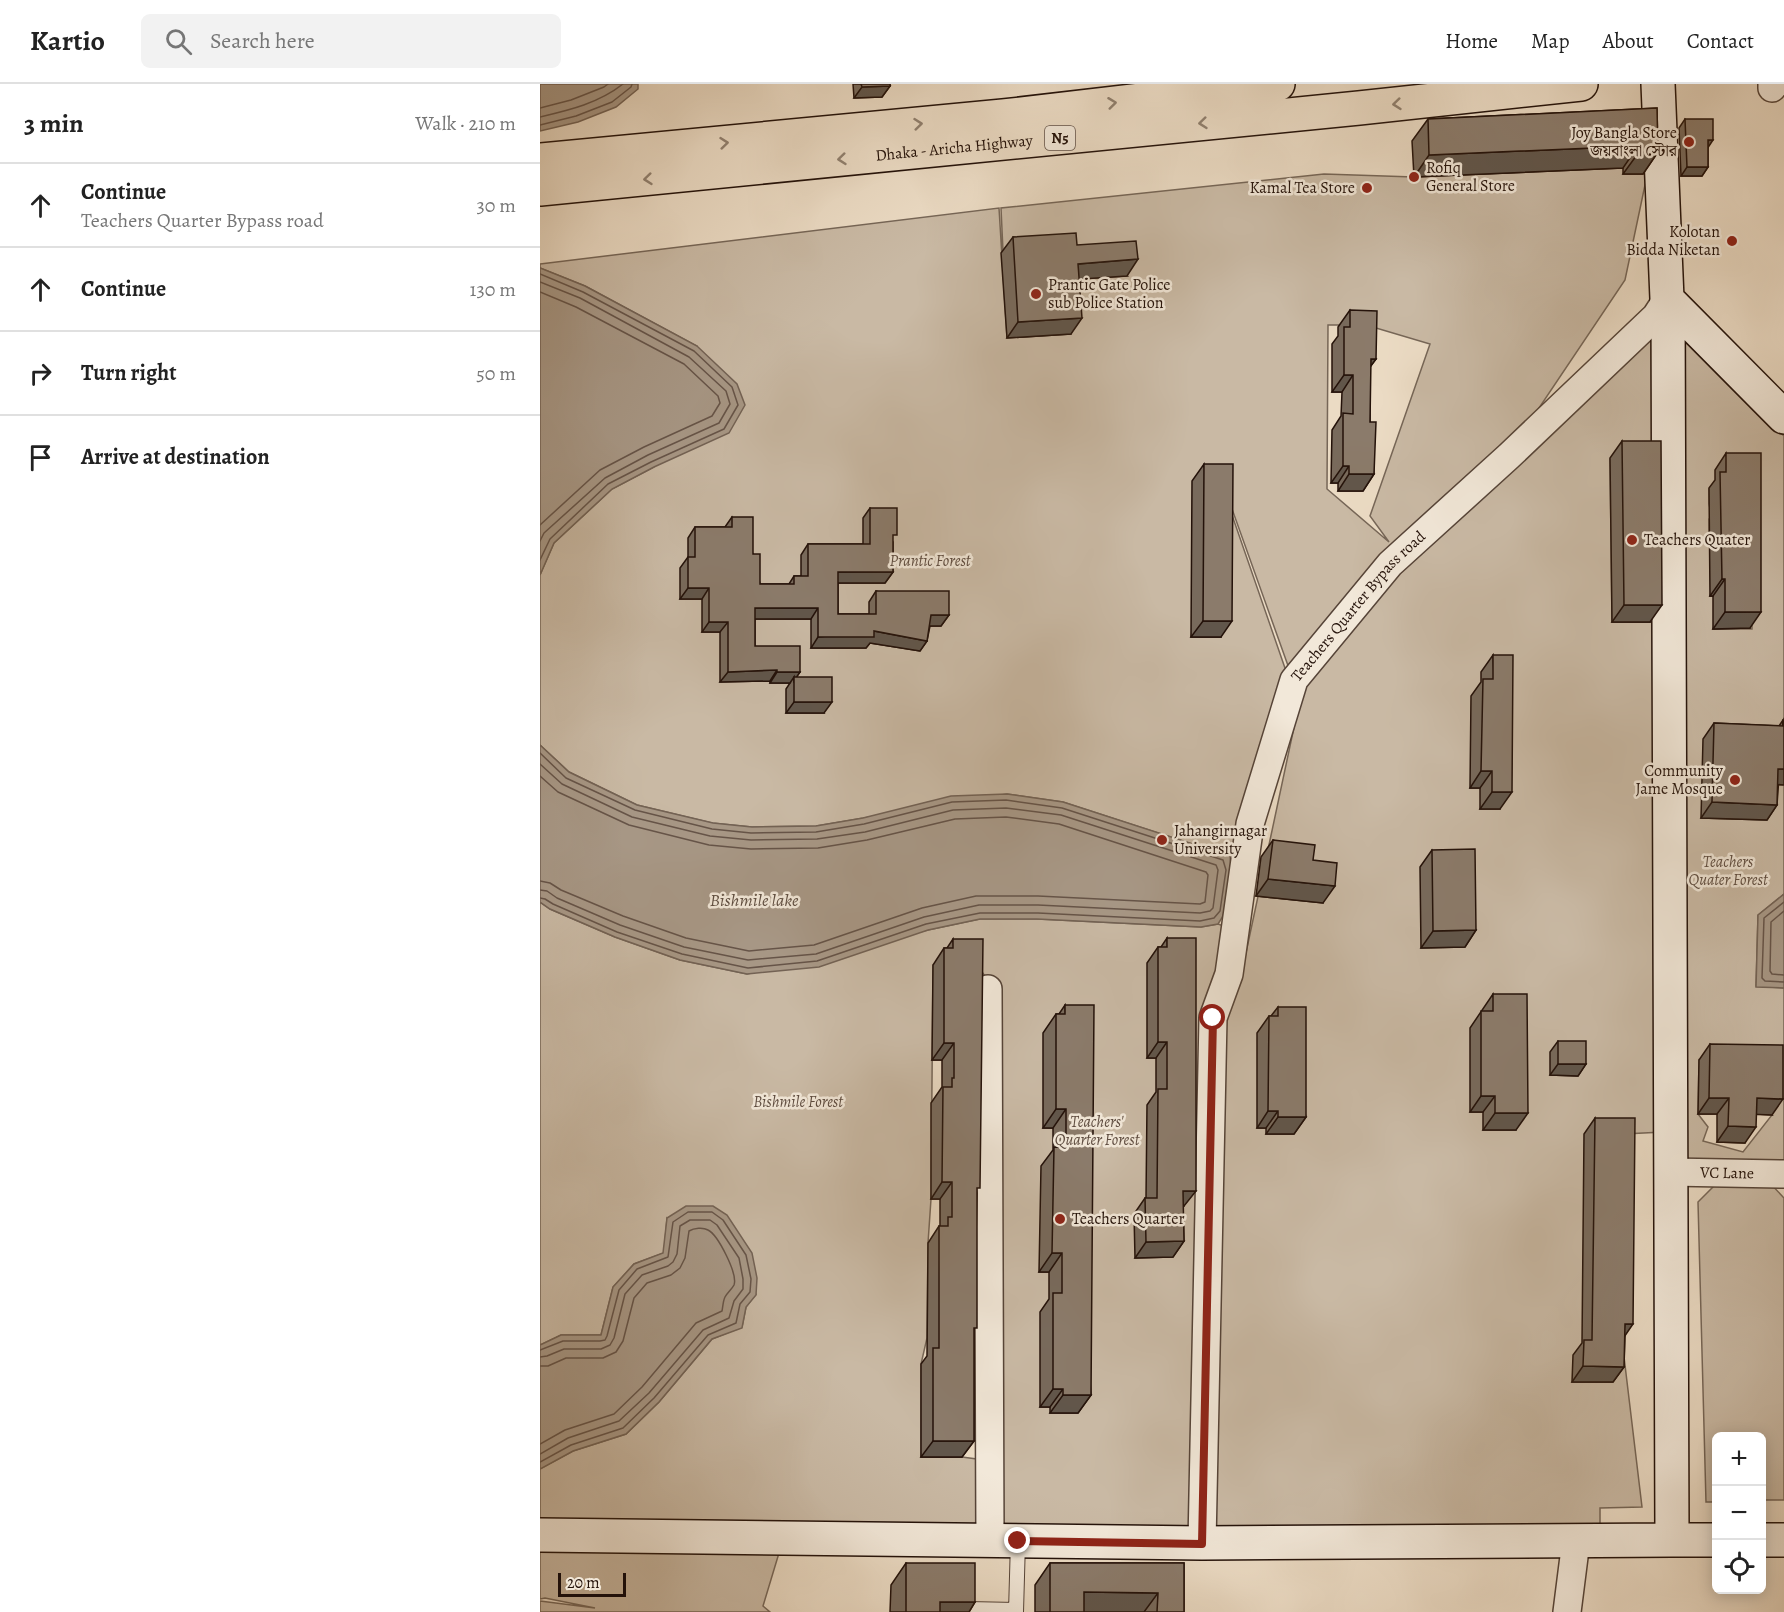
<!DOCTYPE html>
<html lang="en">
<head>
<meta charset="utf-8">
<style>
	:root { --surface:#fff; --page:#f2f2f2; --text:#222; --muted:#767676; --line:#e0e0e0 }
	body { margin:0; font-family:Alegreya,"Noto Serif Bengali",serif; background:var(--page); color:var(--text) }
	.controls { position:absolute; right:18px; bottom:18px; display:grid; overflow:hidden; border-radius:9px; box-shadow:0 3px 15px #0003 }
	.controls button { width:54px; height:54px; display:grid; place-items:center; padding:0; border:0; border-bottom:2px solid var(--line); background:var(--surface); color:var(--text); font:30px sans-serif }
	.scale { position:absolute; left:18px; bottom:15px; width:68px; box-sizing:border-box; padding-left:6px; border:3px solid #24120a; border-top:0; font-size:16px; line-height:21px; white-space:nowrap; color:#24120a; -webkit-text-stroke:4px #f2e8d9; paint-order:stroke }
	.stop { position:absolute; width:18px; height:18px; margin:-14px; border:4px solid #8f2418; border-radius:50%; background:#fff }
	.stop.end { background:#8f2418; border-color:#fff; box-shadow:0 2px 6px #0008 }
	.list { margin:0; padding:0; list-style:none }
	h2 { display:flex; justify-content:space-between; align-items:center; height:78px; margin:0; padding:0 24px; font-size:26px }
	h2 small { font-size:20px; font-weight:400; color:var(--muted) }
	.list li { display:grid; grid-template-columns:39px 1fr auto; gap:18px; align-items:center; box-sizing:border-box; height:84px; padding:0 24px; border-top:2px solid var(--line) }
	.list b { display:block; font-size:22px; white-space:nowrap }
	.list p { margin:0; font-size:20px; white-space:nowrap; color:var(--muted) }
	.list em { font-size:20px; font-style:normal; color:var(--muted) }
	.icon { flex:none; width:33px; height:33px; fill:none; stroke:currentColor; stroke-width:2; stroke-linecap:round; stroke-linejoin:round }
	.map { position:relative; flex:none; width:1244px; height:1528px; overflow:hidden }
	header { display:flex; align-items:center; gap:36px; box-sizing:border-box; height:84px; padding:0 30px; background:var(--surface); border-bottom:2px solid var(--line) }
	header strong { font-size:28px }
	nav { display:flex; gap:33px; margin-inline-start:auto; font-size:21px }
	.search { width:420px; height:54px; background:var(--page); display:flex; align-items:center; gap:15px; box-sizing:border-box; padding:0 21px; border-radius:9px; color:var(--muted); font-size:22px }
	main { display:flex }
	aside { flex:1; background:var(--surface) }
	.map>svg:first-child { display:block }
</style>
</head>
<body>
<header>
<strong>Kartio</strong>
<div class="search"><svg class="icon" aria-label="search" viewBox="0 0 24 24"><circle cx="10" cy="10" r="6"/><path d="M15 15l6 6"/></svg>Search here</div>
<nav><a>Home</a><a>Map</a><a>About</a><a>Contact</a></nav>
</header>
<main>
<aside>
<h2>3 min<small>Walk · 210 m</small></h2>
<ul class="list">
<li><svg class="icon" aria-label="ahead" viewBox="0 0 24 24"><path d="M12 20V5M6 11l6-6 6 6"/></svg><div><b>Continue</b><p>Teachers Quarter Bypass road</p></div><em>30 m</em></li>
<li><svg class="icon" aria-label="ahead" viewBox="0 0 24 24"><path d="M12 20V5M6 11l6-6 6 6"/></svg><div><b>Continue</b></div><em>130 m</em></li>
<li><svg class="icon" aria-label="right" viewBox="0 0 24 24"><path d="M7 20v-9h11M14 6l5 5-5 5"/></svg><div><b>Turn right</b></div><em>50 m</em></li>
<li><svg class="icon" aria-label="arrive" viewBox="0 0 24 24"><path d="M6 21V4h12l-3 4 3 4H6"/></svg><div><b>Arrive at destination</b></div></li>
</ul>
</aside>
<div class="map">
<svg width="1244" height="1528" viewBox="0 0 1244 1528">
	<rect width="100%" height="100%" fill="#ebdbc4"/>
	<filter id="stains"><feTurbulence type="fractalNoise" baseFrequency=".00333" numOctaves="4"/><feColorMatrix values="0 0 0 0 .2 0 0 0 0 .09 0 0 0 0 .02 0 0 0 .5 -.17"/></filter>
	<radialGradient id="worn" r=".72"><stop offset=".6" stop-color="#630" stop-opacity="0"/><stop offset="1" stop-color="#630" stop-opacity=".3"/></radialGradient>
	<path fill="#c9b9a4" stroke="#766657" stroke-width="1.5" fill-rule="evenodd" d="M1109,82L1085,196L995,330L852,460L751,590L682,397L651,553H681L683,405L746,587L692,786L689,772L523,718L467,710L276,742L212,743L172,739L97,721L29,688L0,661V491L14,459L72,405L114,383L157,262L45,202L0,184V180L459,124L467,254L461,124L784,90L874,93ZM788,241H826L890,260L830,432L849,458L787,405Z
		M1122,231L1124,374L1070,375L1072,538H1113L1123,1048L1084,1050L1082,1256L1102,1423L1060,1424V1449L669,1455L671,958L700,897L763,601L861,485Z
		M1144,254L1244,352V652L1231,700L1244,701V810L1218,831L1216,902L1244,904V1090L1140,1088ZM1211,382L1212,545H1173L1182,512H1170L1183,455H1169V435L1172,434L1169,420V405L1175,404ZM1159,976L1232,1031L1203,1068L1163,1057L1168,1043L1158,1030Z
		M0,818L10,825L75,853L140,876L207,890L388,846L440,835H497L661,843L678,840L695,846L688,890L659,1457L454,1453V905L431,872L393,881L391,1115L388,1159L387,1254L381,1280V1373H422L444,1376L450,1457L0,1451V1385L33,1367L86,1350L119,1318L172,1255L202,1243L206,1223L216,1210L127,1134L124,1169L94,1180L73,1203L61,1251H21L0,1261Z
		M1229,1098L1244,1114V1416H1222V1352H1176V1418H1166L1158,1118L1174,1102Z
		M0,1468L239,1469L223,1522L230,1528H0V1517L55,1524L5,1514L0,1515Z"/>
	<path fill="#a79785" stroke="#736254" stroke-width="1.5" d="M0,0H98V5L76,23L38,38L0,47Z
		M0,184L45,202L157,262L197,300L205,321L189,349L114,383L72,405L14,459L0,491Z
		M0,661L29,688L97,721L173,739L212,743L276,742L323,734L411,712L467,710L523,718L690,772C693,792 691,823 678,840L661,843L497,835H440L388,846L279,883L207,890L140,876L75,853L10,825L0,818Z
		M1244,810V904L1216,903L1218,831Z
		M146,1122H173L187,1131L212,1169L217,1194L216,1211L206,1223L202,1244L172,1255L119,1318L86,1350L33,1367L0,1385V1261L21,1251H61L73,1203L94,1180L123,1169L127,1134Z"/>
	<g fill="none" stroke-linecap="round" stroke-linejoin="round">
		<path stroke="#665448" stroke-width="1.5" d="M0,24L31,16L64,3L68,0
			M0,33C30,26 59,19 83,0
			M0,41L36,32L72,18L91,3L92,0
			M0,190L43,208L154,267L192,303L198,321L184,345L111,378L68,400L10,455L0,476
			M0,198L40,214L149,273L186,307L190,320L179,339L108,371L65,394L4,449L0,457
			M0,208L36,223L144,280L178,312L180,319L172,332L104,363L60,386L0,441
			M0,669L26,694L95,726L172,745L211,749L276,748L324,740L412,718L466,716L522,724L683,776L686,786L680,827L674,834L660,837L498,829H440L386,840L277,877L208,884L142,870L77,848L13,820L5,815L0,814
			M0,680L22,700L92,733L170,752L211,756L277,755L325,748L413,726L466,724L521,731L676,781L678,786L673,824L670,827L660,829L498,821H439L384,833L276,870L208,876L144,863L80,841L17,814L7,807L0,806
			M0,692L18,708L89,741L169,761L211,765L278,764L327,756L415,735L466,733L519,740L666,788L668,791L665,818L660,820L498,812H436L382,824L274,861L209,867L146,854L83,832L21,806L10,799L0,797
			M1244,818L1224,834L1222,894L1225,897L1244,898
			M1244,827L1231,838L1230,887L1232,890L1244,891
			M0,1266L23,1257H60L65,1256L67,1252L79,1206L97,1185L128,1173L133,1138L148,1128H172L183,1136L206,1171L211,1195L210,1208L200,1220L196,1239L168,1251L114,1314L83,1344L31,1361L0,1378
			M0,1273L7,1272L24,1265H61L70,1261L74,1254L85,1210L102,1191L128,1182L133,1178L137,1170L140,1142L150,1136H170L177,1141L199,1174L203,1195V1205L194,1217L189,1234L163,1246L109,1309L79,1337L28,1354L0,1370
			M0,1282H8L26,1274H63L76,1268L83,1257L94,1214L107,1199L131,1191L140,1184L145,1174L149,1147C154,1144 163,1143 168,1146C178,1151 198,1190 194,1201C192,1205 187,1209 185,1213C183,1217 183,1222 182,1227L156,1239L102,1303L74,1330L25,1346L0,1360"/>
		<g stroke="#564438" stroke-width="16">
			<path id="lane" d="M428,1525L476,1526
				M476,1528L478,1457"/>
		</g>
		<g stroke="#564438" stroke-width="30">
			<g id="street">
				<path d="M1232,0V4"/>
				<path d="M448,905L450,1457"/>
				<path id="s1" d="M1130,1088L1244,1090"/>
				<path id="s2" d="M662,1459L673,934L689,890L710,740L754,596L850,480L969,372L1116,232L1127,215"/>
				<path d="M1027,1528L1036,1457"/>
			</g>
		</g>
		<g stroke="#24120a" stroke-width="36">
			<path id="secondary" d="M1118,0L1127,215L1244,333
				M1127,215L1128,219L1132,1456H1176
				M0,1451L662,1459L1132,1456
				M1222,1456H1244"/>
		</g>
		<g stroke="#24120a" stroke-width="36">
			<g id="highway">
				<path d="M0,76L463,32L738,0"/>
				<path id="s3" d="M0,105L819,24L1041,0"/>
			</g>
		</g>
		<use href="#lane" stroke="#f2e8d9" stroke-width="14"/>
		<use href="#street" stroke="#f2e8d9" stroke-width="27"/>
		<use href="#secondary" stroke="#f2e8d9" stroke-width="33"/>
		<use href="#highway" stroke="#ebdbc4" stroke-width="33"/>
	</g>
	<path fill="#786a5c" stroke="#24120a" stroke-width="1.5" d="M313,0H350V2L342,13L314,14Z
		M1117,24L1118,68L1103,90H1083V84L874,93L872,57L888,35Z
		M1145,35L1168,63V83L1162,92H1141L1139,44Z
		M473,153L537,161L587,192L539,195L531,250L467,254L461,169Z
		M810,226L836,275L830,283V338L834,390L823,407H798V399H791L792,346L801,332L802,308H792V260L798,252V243Z
		M1082,357L1110,538H1072L1070,374Z
		M1186,369L1210,544L1173,545V512H1170L1169,404L1175,396V386Z
		M664,380L681,553H651L652,397Z
		M330,424L353,458V488L345,499H298V530H329V518L336,507L409,531L401,542H390L387,557L380,567L330,559L326,564H271V535H215V562L260,588L256,593L284,629H246V605L250,599H230V597L180,598V548H162V515H140V484L148,473V454L155,443H185L192,433L213,470L220,500H249L254,492H261V471L268,460H323V434Z
		M953,571L960,725H940V704H930L931,612L941,598V588Z
		M1243,636L1237,721L1227,736L1161,734L1163,655L1174,639L1239,642Z
		M733,756L773,776L783,819L716,812L721,773Z
		M892,766L936,846L925,863L881,864L880,783Z
		M627,854L644,1122H643L644,1157L633,1173L595,1174L594,1130L605,1114H606L607,1021L616,1008V974H607V879L618,863H621Z
		M413,855L437,1109L434,1248V1357L422,1373H381V1280L387,1272L388,1159L399,1142H400V1115H391V1019L402,1003V976H392L393,881L404,864H407Z
		M953,910L976,1046H943V1028H930V944Z
		M525,921L551,1311L538,1329H510V1323H500V1228L509,1215V1188H499L501,1082L513,1066V1044H503V949L516,930H519Z
		M738,923L766,1033L754,1050H726V1044H717V949L729,932H731Z
		M1018,957L1046,980L1038,992L1010,991V968Z
		M1170,960L1232,1031L1216,1030L1205,1059L1177,1058V1030H1158L1159,976Z
		M1055,1034L1085,1251L1084,1283L1073,1298H1032L1033,1271L1042,1259L1044,1050Z
		M366,1479L435,1518L429,1528H350L351,1501Z
		M510,1479H644V1528H495V1501Z"/>
	<path fill="#61564b" stroke="#24120a" stroke-width="1.5" d="M350,2L342,13L314,14L322,3Z
		M1168,56H1173L1167,65Z
		M1098,62L1083,84L874,93L889,71Z
		M1099,68H1118L1103,90H1083Z
		M1147,83H1168L1162,92H1141Z
		M598,175L587,192L527,196L538,180Z
		M542,234L531,250L467,254L478,238Z
		M831,275H836L824,291Z
		M804,291H813L802,308H792Z
		M803,382H809L798,399H791Z
		M809,390H834L823,407H798Z
		M298,488H353L345,499H290Z
		M1182,495H1185L1173,512H1170Z
		M148,504H169L162,515H140Z
		M1084,521H1122L1110,538H1072Z
		M215,524H278L271,535H208Z
		M1185,528H1221L1210,544L1173,545Z
		M391,531H409L401,542H384Z
		M663,537H692L681,553H651Z
		M169,538H188L180,548H162Z
		M334,547L387,557L380,567L330,559L326,564H271L278,553Z
		M237,586L230,597L180,598L188,588Z
		M237,588H260L254,597V593L250,599H230Z
		M254,618H292L284,629H246Z
		M1238,685H1244V701L1228,700Z
		M941,687H952L940,704H930Z
		M952,708H972L960,725H940Z
		M1172,718L1237,721L1227,736L1161,734Z
		M728,795L795,802L783,819L716,812Z
		M936,846L925,863L881,864L893,847Z
		M618,958H627L616,974H607Z
		M404,959H414L402,976H392Z
		M1018,980H1046L1038,992L1010,991Z
		M941,1012H955L943,1028H930Z
		M1169,1014H1189L1177,1030H1158Z
		M1217,1014L1243,1015L1232,1031L1205,1030Z
		M516,1025H526L513,1044H503Z
		M728,1027H738L726,1044H717Z
		M955,1029H988L976,1046H943Z
		M738,1033H766L754,1050H726Z
		M1188,1042L1216,1043L1205,1059L1177,1058Z
		M402,1098H412L400,1115H391Z
		M643,1107H656L644,1122H632Z
		M644,1157L633,1173L595,1174L606,1158Z
		M512,1169H522L509,1188H499Z
		M1085,1240H1093L1082,1256Z
		M1043,1282L1084,1283L1073,1298H1032Z
		M513,1305H523L510,1323H500Z
		M523,1311H551L538,1329H510Z
		M393,1357H434L422,1373H381Z
		M544,1508L618,1509L604,1528H530Z
		M400,1518H435L429,1528H393Z"/>
	<path fill="#8b7b6b" stroke="#24120a" stroke-width="1.5" d="M321,0H350V2L322,3Z
		M1117,24L1118,68H1099L1098,62L889,71L888,35Z
		M1145,35H1173V56H1168V83H1147Z
		M536,149L537,161L596,157L598,175L538,180L542,234L478,238L473,153Z
		M810,226L837,227L836,275H831L830,338H836L834,390H809V382H803V329L813,330V291H804V243H810Z
		M1082,357H1121L1122,521H1084Z
		M1186,369H1221V528H1185V495H1182L1180,388H1186Z
		M664,380H693L692,537H663Z
		M330,424H357V451H353V488H298V530H336V507H409V531H391L387,557L334,547V553H278V524H215V562H260V588H237V586L188,588V538H169V504H148V473H155V443H192V433H213V470H220V500H254V492H268V460H330Z
		M953,571H973L972,708H952V687H941L943,595H953Z
		M254,593H292V618H254Z
		M1243,636H1244V685H1238L1237,721L1172,718L1174,639L1243,642Z
		M733,756L775,761L773,776L797,779L795,802L728,795Z
		M935,765L936,846L893,847L892,766Z
		M627,854H656V1107H643L644,1157L606,1158L605,1114H617L618,1005H627V958H618V863H627Z
		M413,855H443L440,1104H437V1244H434V1357H393V1264H399V1142H408V1133H412V1098H402L403,1003H412V994H414V959H404V864H413Z
		M953,910H987L988,1029H955V1012H941V927H953Z
		M525,921H554L551,1311H523V1305H513V1209H522V1169H512L514,1063L526,1064V1025H516V930H525Z
		M738,923H766V1033H738V1027H728L729,932H738Z
		M1018,957H1046V980H1018Z
		M1170,960L1243,961V1015L1217,1014L1216,1043L1188,1042L1189,1014H1169Z
		M1055,1034H1095L1093,1240H1085L1084,1283L1043,1282L1044,1256H1052Z
		M366,1479H435V1518H400V1528H366Z
		M510,1479H644V1528H617L618,1509L544,1508V1528H510Z"/>
	<defs><path id="oneway-chevron" d="M-2-3.5L2.5 0L-2 3.5" fill="none" stroke-width="1.6" stroke-linecap="round" stroke-linejoin="round" transform="scale(1.5)"/></defs>
	<g stroke="#918170">
		<use href="#oneway-chevron" transform="translate(572 19) rotate(-7)"/>
		<use href="#oneway-chevron" transform="translate(857 20) rotate(174)"/>
		<use href="#oneway-chevron" transform="translate(663 39) rotate(174)"/>
		<use href="#oneway-chevron" transform="translate(378 40) rotate(-6)"/>
		<use href="#oneway-chevron" transform="translate(184 59) rotate(-6)"/>
		<use href="#oneway-chevron" transform="translate(302 75) rotate(174)"/>
		<use href="#oneway-chevron" transform="translate(108 95) rotate(174)"/>
	</g>
	<g fill="none" stroke-linecap="round" stroke-linejoin="round">
		<path stroke="#8f2418" stroke-width="8" d="M478,1457L662,1460L673,934"/>
	</g>
	<g fill="#8f2418" stroke="#f2e8d9" stroke-width="2">
		<circle cx="1149" cy="58" r="6"/>
		<circle cx="874" cy="93" r="6"/>
		<circle cx="827" cy="104" r="6"/>
		<circle cx="1192" cy="157" r="6"/>
		<circle cx="496" cy="210" r="6"/>
		<circle cx="1092" cy="456" r="6"/>
		<circle cx="1195" cy="696" r="6"/>
		<circle cx="622" cy="756" r="6"/>
		<circle cx="520" cy="1135" r="6"/>
	</g>
	<g text-anchor="middle" dominant-baseline="central" stroke-width="5" stroke-linejoin="round" paint-order="stroke">
		<rect fill="#f2e8d9" stroke="#625248" stroke-width="1.5" x="505" y="42" width="30" height="24" rx="4.5"/>
		<g font-size="15" font-weight="bold" fill="#24120a">
			<text x="520" y="54">N5</text>
		</g>
		<g font-size="16" fill="#24120a" stroke="#f2e8d9" text-anchor="start">
			<text x="1137" y="49" text-anchor="end">Joy Bangla Store<tspan x="1137" dy="18">জয়বাংলা স্টোর</tspan></text>
			<text x="886" y="84">Rofiq<tspan x="886" dy="18">General Store</tspan></text>
			<text x="815" y="104" text-anchor="end">Kamal Tea Store</text>
			<text x="1180" y="148" text-anchor="end">Kolotan<tspan x="1180" dy="18">Bidda Niketan</tspan></text>
			<text x="508" y="201">Prantic Gate Police<tspan x="508" dy="18">sub Police Station</tspan></text>
			<text x="1104" y="456">Teachers Quater</text>
			<text x="1183" y="687" text-anchor="end">Community<tspan x="1183" dy="18">Jame Mosque</tspan></text>
			<text x="634" y="747">Jahangirnagar<tspan x="634" dy="18">University</tspan></text>
			<text x="532" y="1135">Teachers Quarter</text>
		</g>
		<g font-size="16" fill="#24120a" stroke="#f2e8d9">
			<text stroke="none"><textPath href="#s3" startOffset="416">Dhaka - Aricha Highway</textPath></text>
			<text stroke="none"><textPath href="#s2" startOffset="972">Teachers Quarter Bypass road</textPath></text>
			<text stroke="none"><textPath href="#s1" startOffset="57">VC Lane</textPath></text>
		</g>
		<g font-size="16" font-style="italic" fill="#5e4c40" stroke="#f2e8d9">
			<text x="390" y="477">Prantic Forest</text>
			<text x="1188" y="778">Teachers<tspan x="1188" dy="18">Quater Forest</tspan></text>
			<text x="258" y="1018">Bishmile Forest</text>
			<text x="557" y="1038">Teachers'<tspan x="557" dy="18">Quarter Forest</tspan></text>
		</g>
		<g font-size="18" font-style="italic" fill="#5f4e41" stroke="#f2e8d9">
			<text x="214" y="816">Bishmile lake</text>
		</g>
	</g>
	<rect width="100%" height="100%" filter="url(#stains)"/>
	<rect width="100%" height="100%" fill="url(#worn)"/>
</svg>
<div class="controls">
<button>+</button>
<button>−</button>
<button><svg class="icon" aria-label="locate" viewBox="0 0 24 24"><circle cx="12" cy="12" r="6"/><path d="M12 2v4M12 18v4M2 12h4M18 12h4"/></svg></button>
</div>
<div class="scale">20 m</div>
<div class="stop" style="left:673px;top:934px"></div>
<div class="stop end" style="left:478px;top:1457px"></div>
</div>
</main>
</body>
</html>
